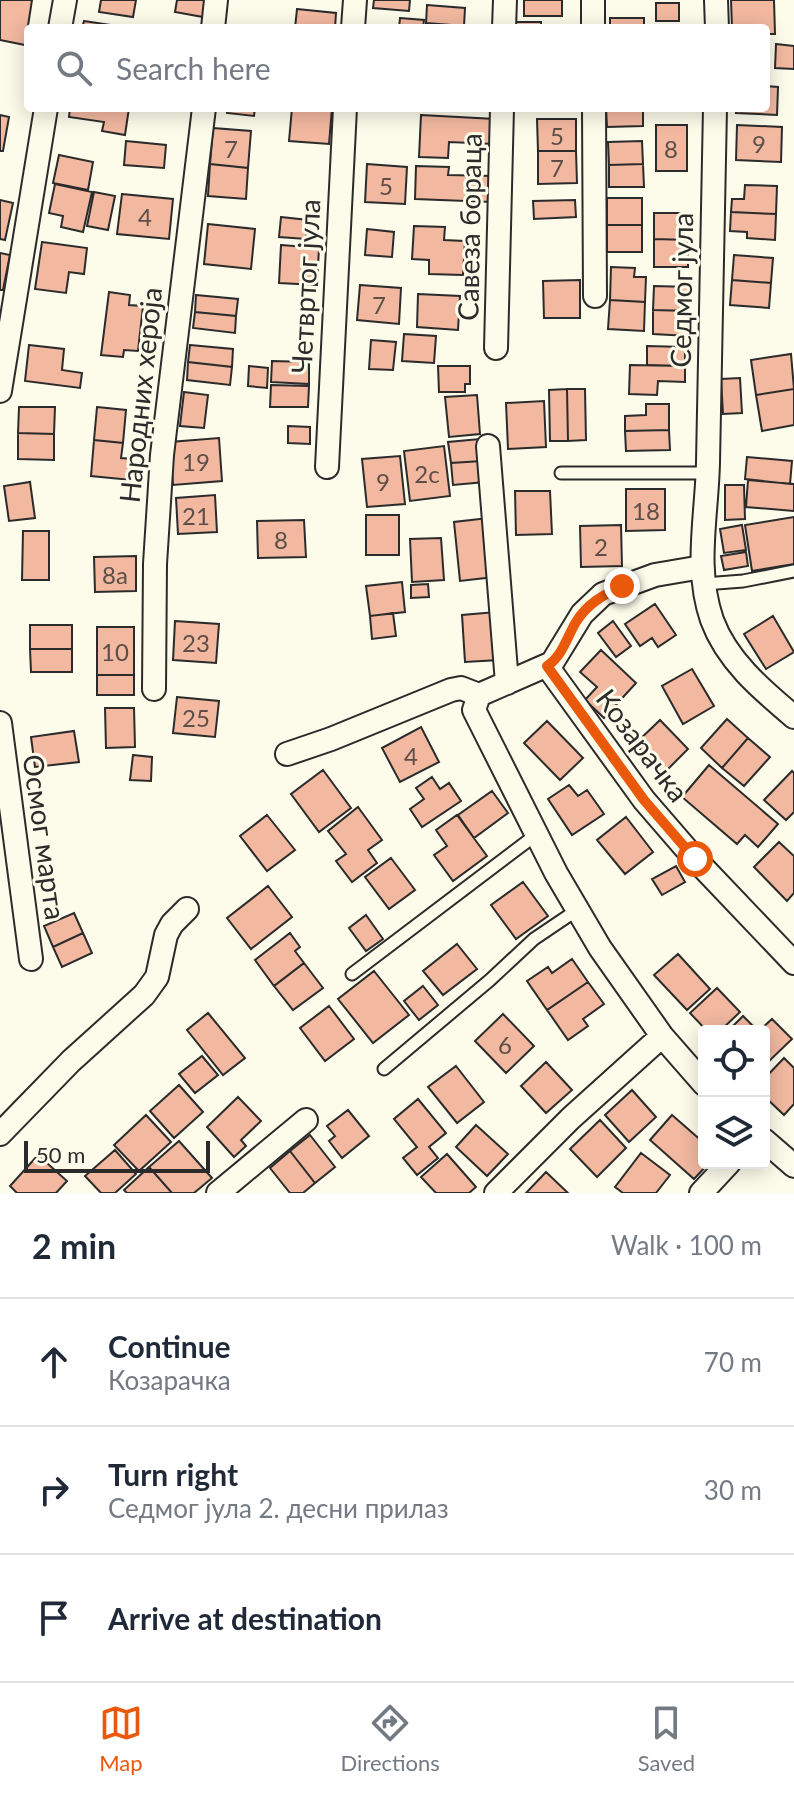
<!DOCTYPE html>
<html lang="en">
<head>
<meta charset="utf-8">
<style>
	:root { --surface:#fff; --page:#f2f2f3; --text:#1f2937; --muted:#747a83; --line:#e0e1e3; --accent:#ea580c }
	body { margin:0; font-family:Lato,sans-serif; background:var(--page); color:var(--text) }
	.controls { position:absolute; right:24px; bottom:24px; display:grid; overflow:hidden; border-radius:8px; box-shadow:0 4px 20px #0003 }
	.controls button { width:72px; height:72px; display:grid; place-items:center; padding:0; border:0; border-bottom:2px solid var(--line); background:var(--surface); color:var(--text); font:40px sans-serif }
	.scale { position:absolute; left:24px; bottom:20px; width:186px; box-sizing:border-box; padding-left:8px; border:4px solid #2b2b2b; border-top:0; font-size:22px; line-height:28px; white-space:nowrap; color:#2b2b2b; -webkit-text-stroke:6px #fdfbea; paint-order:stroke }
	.stop { position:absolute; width:24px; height:24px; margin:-18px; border:6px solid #ea580c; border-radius:50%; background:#fff }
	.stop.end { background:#ea580c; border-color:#fff; box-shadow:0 2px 8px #0008 }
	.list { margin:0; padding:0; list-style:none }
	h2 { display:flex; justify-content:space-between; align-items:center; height:104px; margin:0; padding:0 32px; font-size:34px }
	h2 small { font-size:26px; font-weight:400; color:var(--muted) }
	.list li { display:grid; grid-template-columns:52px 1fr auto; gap:24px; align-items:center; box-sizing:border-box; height:128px; padding:0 32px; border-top:2px solid var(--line) }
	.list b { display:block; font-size:30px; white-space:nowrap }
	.list p { margin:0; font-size:26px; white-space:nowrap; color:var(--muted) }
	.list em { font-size:26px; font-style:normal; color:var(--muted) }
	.icon { flex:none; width:44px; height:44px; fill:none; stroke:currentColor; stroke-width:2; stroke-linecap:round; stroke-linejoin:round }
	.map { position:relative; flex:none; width:794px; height:1193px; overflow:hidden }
	.search { position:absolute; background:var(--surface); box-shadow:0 4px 20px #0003; left:24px; right:24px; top:24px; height:88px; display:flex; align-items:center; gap:20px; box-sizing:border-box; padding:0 28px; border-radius:8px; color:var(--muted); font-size:30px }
	.sheet { height:488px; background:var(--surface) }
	nav { display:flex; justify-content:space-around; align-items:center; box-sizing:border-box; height:112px; border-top:2px solid var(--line); background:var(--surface); font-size:22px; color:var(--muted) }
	nav a { display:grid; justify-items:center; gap:4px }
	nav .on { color:var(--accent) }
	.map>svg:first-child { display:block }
</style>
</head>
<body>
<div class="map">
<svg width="794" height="1193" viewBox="0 0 794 1193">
	<rect width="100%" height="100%" fill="#fdfbea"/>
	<path fill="#f2b8a0" stroke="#2b2b2b" stroke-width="2" d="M0,0H32L25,45L0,40Z
		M101,0H136L133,17L99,12Z
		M177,0H206L203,17L175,12Z
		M374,0H410L409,11L373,8Z
		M524,0H562V16H524Z
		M731,0H774L775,34H766V28H732Z
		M656,3H679V21H656Z
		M427,5L465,8L464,26L426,23Z
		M297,9L336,13L335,28H295Z
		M400,18L424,20L423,28H399Z
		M610,18H644V28H610Z
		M84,21L118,26V28H82Z
		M513,22H541V28H513Z
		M776,44L794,46V69L775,68Z
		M766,86L778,87L777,115L736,113V108H766Z
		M70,108H129L125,135L102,131L104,122L69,117Z
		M228,108H255L254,116L227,113Z
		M292,108H332L329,144L289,141Z
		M606,108H643V126L607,127Z
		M0,115L9,117L3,151H0Z
		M421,115L495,119L494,144L449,142L448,158L419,157Z
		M537,119H576V151H538Z
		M656,125H687V171H656Z
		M737,125L782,127L781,162L736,160Z
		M213,128L251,131L248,168L210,164Z
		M126,141L166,145L164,168L124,165Z
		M642,141L643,164L609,165L608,142Z
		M538,151H576L577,183L538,184Z
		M59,155L93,162L88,190L53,183Z
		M210,164L248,168L246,199L208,196Z
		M367,164L407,167L405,204L365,202Z
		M643,164L644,187H609V165Z
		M416,166L449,167L448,175L493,176L492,202L415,199Z
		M55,184L92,192L83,232L61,227L63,216L49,213Z
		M745,185L777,186L776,214L731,212L732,199H744Z
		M94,192L115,196L108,230L87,226Z
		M122,194L173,199L169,239L117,234Z
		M607,198H642V225H607Z
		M0,200L13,203L5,240L0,239Z
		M575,200L576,217L534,219L533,201Z
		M731,212L776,214L775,240L747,238V232L730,231Z
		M654,213H688V240L654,239Z
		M281,217L308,220L306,239L279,237Z
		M208,224L255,229L251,269L204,264Z
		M607,225H642V252H607Z
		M414,226L445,227L444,240L465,241L463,275L429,274V260L412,259Z
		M367,229L394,232L392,257L365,255Z
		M654,239L688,240V267H654Z
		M42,242L87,248L84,274L69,272L66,293L35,289Z
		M281,245L319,248L317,285L279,283Z
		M0,253L10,255L3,290H0Z
		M734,255L773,258L771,283L732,280Z
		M611,267L635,268L634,277H646L645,302L610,300Z
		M580,280V318H544L543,281Z
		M732,280L771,283L769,308L730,305Z
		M360,285L401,288L399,324L357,320Z
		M654,286L690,287V311L653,310Z
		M109,292L130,295L129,305L143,306L138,351L124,350L123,357L101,355Z
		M418,294L460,296L458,330L417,327Z
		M196,295L238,299L236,316L195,312Z
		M610,300L645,302L644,331L608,329Z
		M653,310L690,311L689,336L653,334Z
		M195,312L236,316L235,333L193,328Z
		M404,334L436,336L434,363L402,361Z
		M371,340L396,342L393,370L369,369Z
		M29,345L64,349L62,370L82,373L80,388L25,381Z
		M190,345L233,349L232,367L188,362Z
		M647,346L685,347V366L647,365Z
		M791,354L794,389L756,395L751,360Z
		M272,361L309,362V384L271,382Z
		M188,362L232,367L230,385L187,380Z
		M630,365L685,366V382L658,381L657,395L629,394Z
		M249,366L268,368L267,388L248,386Z
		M438,366H470V384H465V392H439Z
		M740,378L742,413L723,414L721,379Z
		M271,385L309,386L308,407H270Z
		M567,389L568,441H550L549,390Z
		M567,389H585L586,440L568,441Z
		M794,389V425L762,431L756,395Z
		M184,392L208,395L204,428L180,426Z
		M477,395L480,434L449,437L445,397Z
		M544,401L546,447L508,449L506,403Z
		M646,404H669V430L625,431V416L646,415Z
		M19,407H55L54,434L18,433Z
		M97,407L126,410L123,443L94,440Z
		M288,426L310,427V444L288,443Z
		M669,430L670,450L626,451L625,431Z
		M18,433L54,434V460L18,459Z
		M219,438L222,481L173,485L170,442Z
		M480,439L482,461L451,463L448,442Z
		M94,440L123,443L121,458L133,459L131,480L91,476Z
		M444,446L450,496L410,501L404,451Z
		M400,456L405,504L367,507L362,459Z
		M747,457L792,461L790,484L745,479Z
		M482,461L485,482L453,485L451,463Z
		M748,480L794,484V511L746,507Z
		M30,482L35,518L9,521L4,486Z
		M725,485H744L745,519L725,520Z
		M626,489H665V530L626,531Z
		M515,491H550L552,534L516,535Z
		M215,495L217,532L178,534L176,498Z
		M366,515H399V555H366Z
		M794,517V564L752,571L745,525Z
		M488,518L494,577L460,581L454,522Z
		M304,520L306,557L258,558L257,521Z
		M621,525L622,566L581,567L580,526Z
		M742,525L746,550L724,553L720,529Z
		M23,531H49V580H22Z
		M441,538L444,580L412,582L410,539Z
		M746,552L748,566L724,570L721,556Z
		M136,556V591L95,592L94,557Z
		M402,582L405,612L370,616L366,586Z
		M428,584L429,597L411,598V585Z
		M655,604L676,635L658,647L652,638L640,646L625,624Z
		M496,612L499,660L465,662L462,615Z
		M393,613L396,636L372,639L370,616Z
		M773,616L794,652L766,669L744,634Z
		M175,621L219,624L216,663L173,660Z
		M613,621L631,646L616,657L598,633Z
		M30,625H72V649H30Z
		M97,627H134V675H97Z
		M30,649H72V672H31Z
		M601,650L636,683L604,718L585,700L597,687L580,672Z
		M692,669L714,706L683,724L662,686Z
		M97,675H134V695H97Z
		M177,697L219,701L215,737L173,733Z
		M105,708H134L135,747L106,748Z
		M727,719L748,738L722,768L701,748Z
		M660,720L688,749L664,773L635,744Z
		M547,721L583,758L560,780L524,743Z
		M421,727L439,762L400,782L382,748Z
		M74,731L79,762L35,767L31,737Z
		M748,738L770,757L744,786L722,768Z
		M133,755L152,757L151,781L130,780Z
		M709,765L778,824L758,847L745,835L737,844L682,797Z
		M323,770L351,808L319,832L291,794Z
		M792,771L794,773V812L786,820L764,800Z
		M432,777L440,789L449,783L461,801L422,827L410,809L424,799L416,788Z
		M569,785L578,796L587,790L604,814L572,835L548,799Z
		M492,791L508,813L474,838L458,815Z
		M358,807L382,840L368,850L377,863L352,882L336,861L346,854L328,831Z
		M267,815L295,850L267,871L240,836Z
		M457,815L487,856L453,881L434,855L447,846L436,830Z
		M626,817L653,852L625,874L597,840Z
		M779,842L794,856V893L787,901L754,867Z
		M391,858L415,890L389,909L365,877Z
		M676,866L685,882L662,895L652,879Z
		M523,882L548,916L516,939L491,905Z
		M268,886L292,917L251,949L227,918Z
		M74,913L83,933L53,947L44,926Z
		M366,915L383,939L366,951L349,928Z
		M83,933L92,953L62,967L53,947Z
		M290,933L300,947L295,951L304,963L274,986L255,960Z
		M457,944L477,969L443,995L423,971Z
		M678,954L710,989L687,1010L654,975Z
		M572,959L588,982L547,1010L527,981L548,967L552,973Z
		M304,963L323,988L293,1010L274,986Z
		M374,971L409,1015L373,1043L338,999Z
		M588,982L604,1004L583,1019L588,1026L568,1040L547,1010Z
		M423,986L438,1005L419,1020L404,1001Z
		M717,988L740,1012L720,1031H707L690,1013Z
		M329,1006L354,1039L325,1061L300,1028Z
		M208,1013L245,1058L223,1075L187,1030Z
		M503,1014L534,1046L506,1073L475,1041Z
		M743,1016L758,1031H728Z
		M772,1019L792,1039L764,1066V1031H759Z
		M202,1056L218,1075L195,1093L179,1074Z
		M784,1058L794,1068V1104L784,1115L764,1096V1079Z
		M546,1062L572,1090L546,1113L521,1086Z
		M456,1066L484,1102L457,1123L428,1087Z
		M179,1085L203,1112L174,1138L150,1111Z
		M632,1090L656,1117L629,1142L605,1115Z
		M238,1097L261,1121L241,1140L246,1146L234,1157L207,1127Z
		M418,1099L446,1133L429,1147L438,1158L417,1175L403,1158L417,1147L394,1119Z
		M348,1110L369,1136L342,1158L329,1141L335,1136L327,1126Z
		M146,1115L171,1142L139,1171L114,1145Z
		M672,1115L704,1143V1163H709L694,1179L650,1140Z
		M600,1120L626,1148L597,1177L570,1149Z
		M476,1125L508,1154L487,1176L456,1147Z
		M310,1135L335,1167L315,1183L290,1151Z
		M179,1141L212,1178L194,1193H172L149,1167Z
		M115,1150L136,1174L115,1193H101L85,1176Z
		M290,1151L315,1183L303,1193H290L270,1168Z
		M641,1153L670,1175L656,1193H623L615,1187Z
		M447,1154L476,1187L469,1193H436L421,1177Z
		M38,1155L67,1181L56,1193H17L10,1186Z
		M149,1167L172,1193H127L124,1190Z
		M546,1172L568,1193H526Z"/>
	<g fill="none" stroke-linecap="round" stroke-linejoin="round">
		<g stroke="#2b2b2b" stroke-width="15">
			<path id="service" d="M561,473H708
				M704,584L743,581L794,571
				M352,974L537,834
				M384,1069L490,980L534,939L577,910"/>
		</g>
		<g stroke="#2b2b2b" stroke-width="26">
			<path id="minor" d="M593,0V28
				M716,0L717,28
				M60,28L65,0
				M213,28L216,0
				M353,28L355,0
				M504,28L505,0
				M594,108L595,296
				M715,108C712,226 710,344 708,462C707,516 694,568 712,620C727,661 762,690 794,717
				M496,348L502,108
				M0,391L46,108
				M488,446L507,683
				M327,467L345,108
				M702,567L655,575L603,594L582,614L552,663L479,695L474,710L556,873L600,948L662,1036L704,1084
				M547,666L644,800L695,859L794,963
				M154,689L155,564L162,455L204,108
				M0,723L31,959
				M287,754L331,739L451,690L461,688L479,695
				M0,1134L71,1061L144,995L157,977L166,935L172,924L187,909
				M764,1140L794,1166
				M218,1193L306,1120
				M496,1193L571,1118L662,1036
				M701,1193L729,1163"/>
		</g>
		<use href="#service" stroke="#fdfbea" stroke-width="11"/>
		<use href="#minor" stroke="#fdfbea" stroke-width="22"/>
	</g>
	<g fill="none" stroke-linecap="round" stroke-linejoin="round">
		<path stroke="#ea580c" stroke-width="10" d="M622,586C603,595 587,604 576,622C567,637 562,657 547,666L644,800L695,859"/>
	</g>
	<g text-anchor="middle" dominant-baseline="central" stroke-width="6" stroke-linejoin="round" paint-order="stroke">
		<g font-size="24" fill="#5d4e48">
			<text x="557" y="135">5</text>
			<text x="759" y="143">9</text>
			<text x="231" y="148">7</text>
			<text x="671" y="148">8</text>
			<text x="557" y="167">7</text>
			<text x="386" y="185">5</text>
			<text x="145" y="216">4</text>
			<text x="379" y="304">7</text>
			<text x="196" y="461">19</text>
			<text x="427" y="473">2c</text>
			<text x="383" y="481">9</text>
			<text x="646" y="510">18</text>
			<text x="196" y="515">21</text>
			<text x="281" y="539">8</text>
			<text x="601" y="546">2</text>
			<text x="115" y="574">8a</text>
			<text x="196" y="642">23</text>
			<text x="115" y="651">10</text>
			<text x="196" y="717">25</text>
			<text x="411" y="755">4</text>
			<text x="505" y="1044">6</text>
		</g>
		<g font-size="28" fill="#2b2b2b" stroke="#fdfbea">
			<text transform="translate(469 227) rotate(-89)">Савеза бораца</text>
			<text transform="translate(305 286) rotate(-87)">Четвртог јула</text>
			<text transform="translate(681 290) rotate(-89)">Седмог јула</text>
			<text transform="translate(140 395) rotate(-84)">Народних хероја</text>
			<text transform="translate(643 745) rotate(53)">Козарачка</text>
			<text transform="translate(45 837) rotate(82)">Осмог марта</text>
		</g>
	</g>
</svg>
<div class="controls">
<button><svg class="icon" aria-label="locate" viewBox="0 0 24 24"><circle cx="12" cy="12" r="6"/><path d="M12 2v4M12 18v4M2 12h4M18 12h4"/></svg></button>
<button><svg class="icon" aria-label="layers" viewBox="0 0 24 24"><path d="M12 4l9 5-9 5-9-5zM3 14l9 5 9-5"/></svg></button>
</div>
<div class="scale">50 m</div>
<div class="stop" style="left:695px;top:859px"></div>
<div class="stop end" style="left:622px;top:586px"></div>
<div class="search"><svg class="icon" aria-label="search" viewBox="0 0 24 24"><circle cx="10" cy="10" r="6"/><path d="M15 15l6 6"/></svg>Search here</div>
</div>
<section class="sheet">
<h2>2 min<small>Walk · 100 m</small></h2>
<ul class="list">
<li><svg class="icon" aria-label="ahead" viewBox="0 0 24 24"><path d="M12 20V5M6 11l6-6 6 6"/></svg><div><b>Continue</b><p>Козарачка</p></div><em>70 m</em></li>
<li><svg class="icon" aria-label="right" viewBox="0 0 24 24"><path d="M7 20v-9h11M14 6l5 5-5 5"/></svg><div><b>Turn right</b><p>Седмог јула 2. десни прилаз</p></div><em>30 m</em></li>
<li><svg class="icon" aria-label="arrive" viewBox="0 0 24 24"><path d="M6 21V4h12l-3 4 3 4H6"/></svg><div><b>Arrive at destination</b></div></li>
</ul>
</section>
<nav>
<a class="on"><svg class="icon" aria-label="map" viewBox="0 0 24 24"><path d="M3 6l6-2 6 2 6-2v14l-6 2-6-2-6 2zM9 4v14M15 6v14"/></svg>Map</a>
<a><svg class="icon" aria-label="directions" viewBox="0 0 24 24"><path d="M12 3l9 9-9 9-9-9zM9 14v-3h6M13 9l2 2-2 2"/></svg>Directions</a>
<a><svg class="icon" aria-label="saved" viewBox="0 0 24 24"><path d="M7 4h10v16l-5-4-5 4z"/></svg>Saved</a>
</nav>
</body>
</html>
